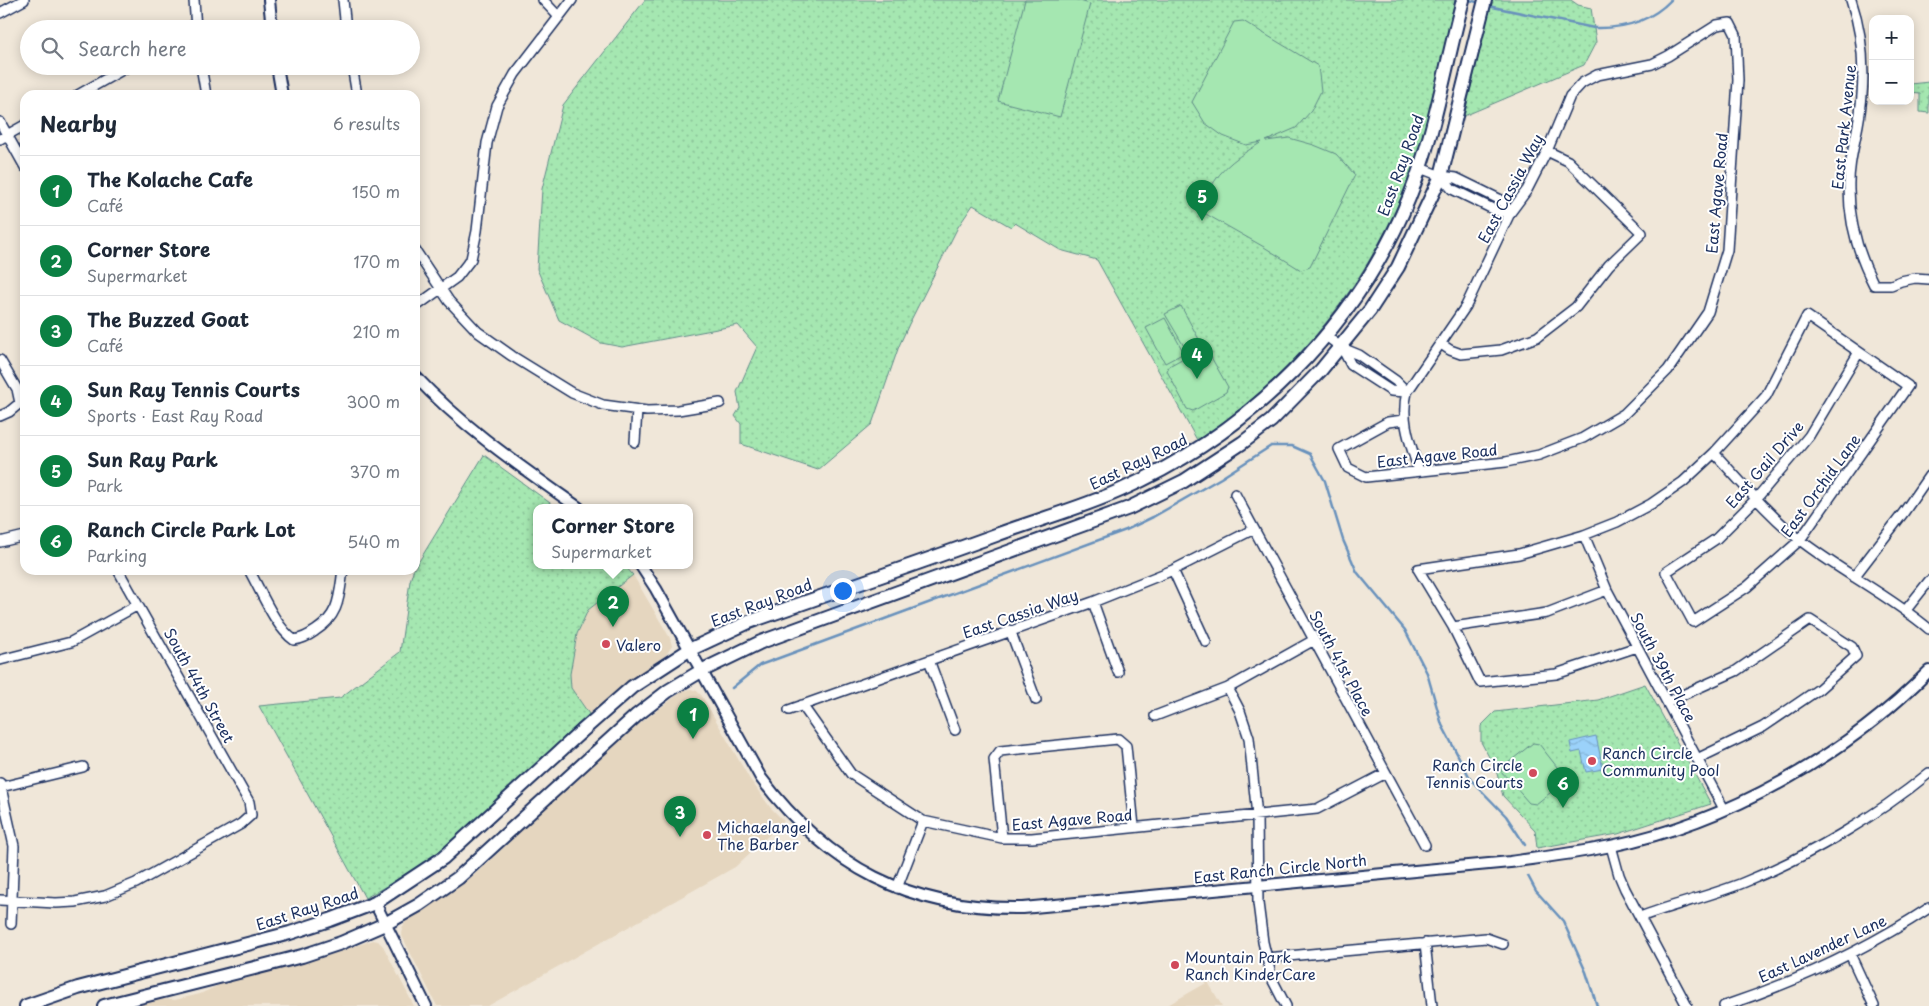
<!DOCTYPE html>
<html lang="en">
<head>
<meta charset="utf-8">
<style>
	:root { --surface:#fff; --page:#f6f6f7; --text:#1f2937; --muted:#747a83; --line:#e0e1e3; --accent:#0b8043 }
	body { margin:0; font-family:"Playpen Sans",sans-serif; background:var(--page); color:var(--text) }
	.controls { position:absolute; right:15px; top:15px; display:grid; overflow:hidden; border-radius:10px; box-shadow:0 2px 12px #0003 }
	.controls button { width:45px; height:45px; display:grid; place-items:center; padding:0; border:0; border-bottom:1px solid var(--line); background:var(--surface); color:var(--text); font:25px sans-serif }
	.you { position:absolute; left:842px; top:590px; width:18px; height:18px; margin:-12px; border:4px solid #fff; border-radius:50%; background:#1a73e8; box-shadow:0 0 0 8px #1a73e833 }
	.badge { display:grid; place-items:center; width:32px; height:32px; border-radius:50%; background:var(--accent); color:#fff; font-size:16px; font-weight:700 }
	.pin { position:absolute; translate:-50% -41px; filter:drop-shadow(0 1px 2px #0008) }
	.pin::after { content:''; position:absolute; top:26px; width:18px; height:15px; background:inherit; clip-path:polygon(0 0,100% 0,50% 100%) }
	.popup { position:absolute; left:533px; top:504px; width:160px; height:65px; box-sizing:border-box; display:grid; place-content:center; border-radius:10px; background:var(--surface); filter:drop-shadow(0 1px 4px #0005); font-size:16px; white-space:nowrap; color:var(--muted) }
	.popup b { font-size:19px; color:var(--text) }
	.popup::after { content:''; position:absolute; left:50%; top:100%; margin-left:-10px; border:10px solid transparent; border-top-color:var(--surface) }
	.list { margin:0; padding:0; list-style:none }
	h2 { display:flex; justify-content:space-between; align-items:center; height:65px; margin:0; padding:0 20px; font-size:21px }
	h2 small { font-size:16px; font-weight:400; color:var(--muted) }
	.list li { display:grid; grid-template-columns:32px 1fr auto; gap:15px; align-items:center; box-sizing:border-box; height:70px; padding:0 20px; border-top:1px solid var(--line) }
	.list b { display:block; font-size:19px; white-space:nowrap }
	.list p { margin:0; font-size:16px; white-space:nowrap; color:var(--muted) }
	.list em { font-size:16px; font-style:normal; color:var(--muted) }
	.icon { flex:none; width:28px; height:28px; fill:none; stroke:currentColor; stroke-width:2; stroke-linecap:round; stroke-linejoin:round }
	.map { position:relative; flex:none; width:1929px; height:1006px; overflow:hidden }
	.search { position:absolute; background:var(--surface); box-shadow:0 2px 12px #0003; left:20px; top:20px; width:400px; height:55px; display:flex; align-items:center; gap:12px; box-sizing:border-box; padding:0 18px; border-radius:28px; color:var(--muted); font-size:19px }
	.panel { position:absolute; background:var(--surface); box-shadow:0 2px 12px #0003; left:20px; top:90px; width:400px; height:485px; border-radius:15px }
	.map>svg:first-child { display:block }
</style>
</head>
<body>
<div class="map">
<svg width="1929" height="1006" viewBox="0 0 1929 1006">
	<defs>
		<pattern id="grass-dots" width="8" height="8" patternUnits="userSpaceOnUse" patternTransform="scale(1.25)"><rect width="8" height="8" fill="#a5e7b1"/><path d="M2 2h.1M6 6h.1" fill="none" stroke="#8dc69b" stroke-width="1.8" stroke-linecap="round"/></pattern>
		<pattern id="water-waves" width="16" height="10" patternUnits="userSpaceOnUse" patternTransform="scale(1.25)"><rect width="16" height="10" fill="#9bd2fa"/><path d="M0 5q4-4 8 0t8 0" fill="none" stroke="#85b5d9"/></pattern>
	</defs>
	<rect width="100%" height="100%" fill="#f0e7d9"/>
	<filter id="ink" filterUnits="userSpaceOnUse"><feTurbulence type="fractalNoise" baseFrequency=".02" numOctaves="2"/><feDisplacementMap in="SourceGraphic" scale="10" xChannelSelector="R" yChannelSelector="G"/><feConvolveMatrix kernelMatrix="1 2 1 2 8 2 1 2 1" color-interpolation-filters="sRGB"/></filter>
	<g filter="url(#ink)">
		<path fill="#e5d6bf" d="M633,575L670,638L672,646L666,655L648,667L589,714L571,688L570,674L577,634L588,610Z
			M691,689L697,691L702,696L749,778L770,807L784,821L735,867L488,1006H437L401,934L402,928L406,921L463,884L481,869L534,819L635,727L683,691Z
			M373,940L378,941L383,946L414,1006H134L155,999L175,1000L200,994L230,980L326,956Z
			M1208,982L1222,1006H1166Z"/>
		<path fill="url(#grass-dots)" stroke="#608b88" d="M645,0H1455C1441,60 1430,122 1408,180C1374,270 1314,349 1240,409C1227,421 1211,430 1197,440L1097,260L1060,250L1015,223L1011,227L973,205L958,227L909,324L899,346L872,424L818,470L741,444V424L735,416L740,408L737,392L757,347L738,325L622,347L601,343L559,320L537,269L542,189L563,105Z
			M1492,0H1571L1578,5L1591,8L1596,42L1584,65L1464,116Z
			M1929,82V113L1920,112V94L1910,93V84Z
			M484,455L557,508H537V566H625L633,575L588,610L577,634L570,674L571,688L589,714L455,839C426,862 397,881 365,898L259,706L340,698L400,652L410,581L413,571Z
			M1645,684L1711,804L1618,834L1537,848L1535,830L1503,796L1496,770L1481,742V726L1495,712L1598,700Z"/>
		<path fill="#a5e7b1" stroke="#608b88" d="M1025,0H1076L1090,4L1060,117L998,101Z
			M1243,21L1318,66L1321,91L1311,111L1296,128L1266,141L1289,138L1314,145L1336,154L1355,175L1310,267L1301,270L1264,247L1204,213C1206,206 1208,197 1210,190C1220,167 1242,154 1262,142L1246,145L1223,136L1205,123L1192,102L1234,22Z
			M1181,306L1202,345L1188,353L1165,314Z
			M1165,318L1184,353L1165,363L1146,328Z
			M1202,348L1207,350L1228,387L1226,392L1193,411L1187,409L1167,371L1169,366Z
			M1533,743L1539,744L1564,776V782L1536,804L1529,803L1501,771L1504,766Z"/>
		<path fill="url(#water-waves)" stroke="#6891bc" d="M1596,736L1603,769L1586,772L1581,751L1572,753L1570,742Z"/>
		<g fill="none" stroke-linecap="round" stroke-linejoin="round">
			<path stroke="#6891bc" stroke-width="2.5" d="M1470,0L1480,3
				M1488,6L1594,28C1624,29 1650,22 1671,0
				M732,688L760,665L1126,530L1153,517L1221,478L1271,446H1292L1310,454L1325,481L1343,540L1357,572L1405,630L1427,673L1442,725L1471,780L1506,816L1525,845
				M1528,876L1536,891L1563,921L1586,972L1597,1006"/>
			<g stroke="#1b2f5e" stroke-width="12">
				<path id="minor" d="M194,0L196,29
					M343,0L346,29
					M543,0L559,17
					M1851,0C1865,41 1866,82 1858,125C1854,146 1848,167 1849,189C1849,222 1859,256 1874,285H1891L1901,281L1915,278L1929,279
					M0,13L24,0
					M201,66L206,95
					M352,66L357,95
					M78,95L129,66
					M0,122L25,167
					M0,139L25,125
					M1420,168L1441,176L1456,178L1501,200L1510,213
					M1441,176L1452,189L1497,211L1510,213
					M415,250L449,301L478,332L512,356L572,393L603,405L647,411L678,410L720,403
					M415,307L457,277L471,259L477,231L487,143L497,106L515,74L572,0
					M1326,336L1342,348L1359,355L1396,381L1407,392
					M1441,344L1450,350L1461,354L1501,350L1537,337L1576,307L1609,265L1642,233L1568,161L1547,151
					M1342,348L1351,365L1391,391L1407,392
					M0,360L17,389L20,403L9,412L0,416
					M1404,420L1388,422L1339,449L1348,468L1366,477L1506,462L1539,455L1583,438L1624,414L1668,370L1708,312L1727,250L1738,80L1736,35L1730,23L1717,25L1668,56L1652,64L1597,75L1582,83L1570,96L1547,151L1527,190L1510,213L1466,306L1407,392C1400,420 1411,445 1419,471
					M635,442L637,410
					M1714,453C1742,483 1769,515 1800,540C1841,572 1889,595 1929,629
					M1235,494L1425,845
					M1584,535L1607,590L1724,809
					M0,542L25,536
					M249,570C261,591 275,627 294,640C302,639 308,636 315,631C340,615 339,596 343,570
					M1173,570L1206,642
					M1854,577L1904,512L1929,476
					M1093,602L1118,672
					M1906,610L1929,581
					M1453,627L1547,613L1607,590
					M1010,630L1036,700
					M1637,647L1556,674L1480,682L1453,627L1418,569L1519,554L1584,535L1617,522L1651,504L1683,482L1714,453L1766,396L1807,316L1908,386L1800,540L1747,587L1693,622L1666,572L1716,539L1756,499L1809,436L1859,352
					M0,660L71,642L138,605
					M929,660L955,730
					M1228,688L1240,711L1249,738L1257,816L1258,903L1263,942L1272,979L1286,1006
					M1667,702L1736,671L1810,620L1852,647L1856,656L1819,689L1763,727L1697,759
					M802,705L851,774L923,821L1002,838H1032L1317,809L1386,773
					M789,710L1093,602L1173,570L1254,529
					M1155,716L1228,688L1314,640
					M0,783L14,846L11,924
					M1,787L83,767
					M1002,838L994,759L1000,751L1118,739L1126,746L1134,827
					M1611,846L1619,875L1625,889L1687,1006
					M897,888L923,821
					M0,900L56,903L75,902L105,896L136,883L241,824L251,815L249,802L118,570
					M1640,917C1674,904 1711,896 1745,882C1807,857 1877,816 1929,773
					M1425,943L1432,1006
					M1850,954L1874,1006
					M1266,958L1486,938L1503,944
					M1724,1006C1796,982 1865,950 1929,908"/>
			</g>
			<g stroke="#1b2f5e" stroke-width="14">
				<path id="tertiary" d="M269,0L272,29
					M277,66L282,95
					M415,376C465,429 520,466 579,508
					M641,566L656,589L761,778C828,867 910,910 1023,908L1510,862C1544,857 1578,853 1611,846C1728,822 1845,756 1929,671
					M375,903L426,1006"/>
			</g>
			<g stroke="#1b2f5e" stroke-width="16">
				<path id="secondary" d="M26,1006L78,988L290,933L330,920L375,903L443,858L582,731L632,687L689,650L749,622C831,593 914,565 996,535C1037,520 1081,508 1121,490C1249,433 1356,328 1409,198C1435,134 1445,66 1463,0
					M104,1006L302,956L341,943L385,924L419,905L458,878L637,715L668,691L701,671L761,642L1129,508L1184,481L1242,443L1271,421L1321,370L1370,310L1398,267L1441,176L1485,0"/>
			</g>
			<use href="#minor" stroke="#fff" stroke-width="9"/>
			<use href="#tertiary" stroke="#fff" stroke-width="10"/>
			<use href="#secondary" stroke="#fff" stroke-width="12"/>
		</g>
	</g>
	<g fill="#d1495b" stroke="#fff" stroke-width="2">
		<circle cx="606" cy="644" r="5"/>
		<circle cx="1592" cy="761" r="5"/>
		<circle cx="1533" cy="773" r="5"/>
		<circle cx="707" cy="835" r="5"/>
		<circle cx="1175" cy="965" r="5"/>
	</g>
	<g text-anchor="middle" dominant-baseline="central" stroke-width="4" stroke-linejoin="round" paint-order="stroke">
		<g font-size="15" fill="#1b2f5e" stroke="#fff">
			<text transform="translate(1843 127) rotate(-84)">East Park Avenue</text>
			<text transform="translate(1400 165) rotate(-70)">East Ray Road</text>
			<text transform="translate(1510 188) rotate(-62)">East Cassia Way</text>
			<text transform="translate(1716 193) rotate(-85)">East Agave Road</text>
			<text transform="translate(1437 455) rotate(-6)">East Agave Road</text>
			<text transform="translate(1138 461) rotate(-26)">East Ray Road</text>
			<text transform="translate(1764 464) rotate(-49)">East Gail Drive</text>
			<text transform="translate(1820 485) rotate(-54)">East Orchid Lane</text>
			<text transform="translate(761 602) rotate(-21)">East Ray Road</text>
			<text transform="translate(1020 613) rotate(-19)">East Cassia Way</text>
			<text transform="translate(1342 663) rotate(62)">South 41st Place</text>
			<text transform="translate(1664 667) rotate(62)">South 39th Place</text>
			<text transform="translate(200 685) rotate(61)">South 44th Street</text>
			<text transform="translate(1072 819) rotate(-5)">East Agave Road</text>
			<text transform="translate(1280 868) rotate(-6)">East Ranch Circle North</text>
			<text transform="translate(307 908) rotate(-18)">East Ray Road</text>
			<text transform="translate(1822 948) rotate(-25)">East Lavender Lane</text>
		</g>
		<g font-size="15" fill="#1b2f5e" stroke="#fff" text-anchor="start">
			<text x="616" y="644">Valero</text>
			<text x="1602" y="752">Ranch Circle<tspan x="1602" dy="17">Community Pool</tspan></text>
			<text x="1523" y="764" text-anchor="end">Ranch Circle<tspan x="1523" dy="17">Tennis Courts</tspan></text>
			<text x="717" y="826">Michaelangel<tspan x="717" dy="17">The Barber</tspan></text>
			<text x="1185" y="956">Mountain Park<tspan x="1185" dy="17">Ranch KinderCare</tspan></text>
		</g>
	</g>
</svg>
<div class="controls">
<button>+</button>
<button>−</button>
</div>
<div class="you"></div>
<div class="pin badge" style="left:693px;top:739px">1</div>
<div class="pin badge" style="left:613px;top:627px">2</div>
<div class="popup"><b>Corner Store</b>Supermarket</div>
<div class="pin badge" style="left:680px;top:837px">3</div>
<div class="pin badge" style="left:1197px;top:379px">4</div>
<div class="pin badge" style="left:1202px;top:221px">5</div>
<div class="pin badge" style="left:1563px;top:808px">6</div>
<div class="search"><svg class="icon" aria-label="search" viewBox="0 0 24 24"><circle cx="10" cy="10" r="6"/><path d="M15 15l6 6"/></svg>Search here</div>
<section class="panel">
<h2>Nearby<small>6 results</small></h2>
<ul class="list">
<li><span class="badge">1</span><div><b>The Kolache Cafe</b><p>Café</p></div><em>150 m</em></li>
<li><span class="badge">2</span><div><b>Corner Store</b><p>Supermarket</p></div><em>170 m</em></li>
<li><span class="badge">3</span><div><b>The Buzzed Goat</b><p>Café</p></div><em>210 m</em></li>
<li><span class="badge">4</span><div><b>Sun Ray Tennis Courts</b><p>Sports · East Ray Road</p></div><em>300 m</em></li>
<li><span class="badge">5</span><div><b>Sun Ray Park</b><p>Park</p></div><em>370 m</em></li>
<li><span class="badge">6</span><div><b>Ranch Circle Park Lot</b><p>Parking</p></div><em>540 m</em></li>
</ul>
</section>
</div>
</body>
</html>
